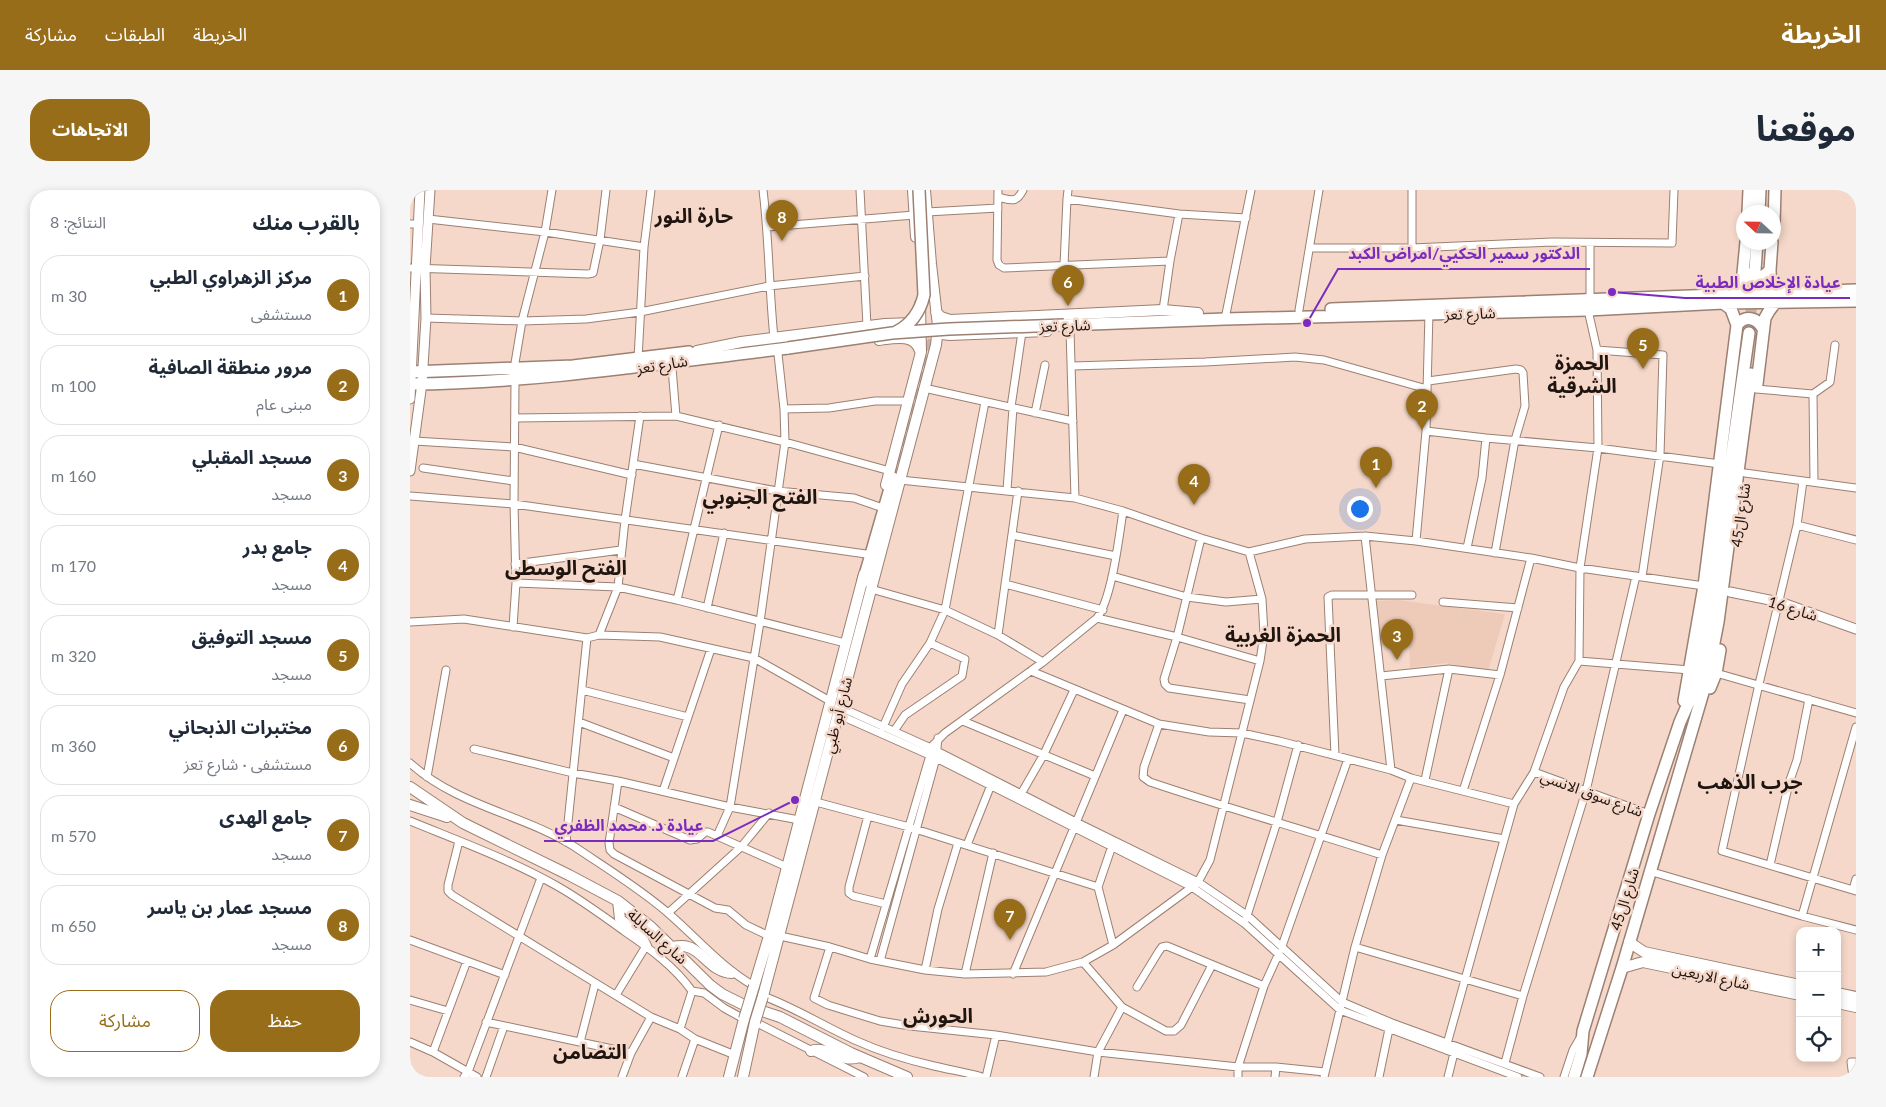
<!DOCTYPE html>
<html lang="ar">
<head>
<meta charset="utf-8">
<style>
	:root { --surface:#fff; --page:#f6f6f7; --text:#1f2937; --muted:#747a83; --line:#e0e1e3; --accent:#986d1a }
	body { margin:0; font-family:Lato,"Noto Sans Arabic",sans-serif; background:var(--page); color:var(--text); direction:rtl }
	.controls { position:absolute; right:15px; bottom:15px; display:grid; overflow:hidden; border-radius:10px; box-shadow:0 2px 8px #0003 }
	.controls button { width:45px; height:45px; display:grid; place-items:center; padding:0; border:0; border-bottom:1px solid var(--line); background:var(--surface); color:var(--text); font:25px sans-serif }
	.compass { position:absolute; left:1326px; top:15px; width:45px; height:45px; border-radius:50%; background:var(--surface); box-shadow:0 2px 8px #0003; rotate:292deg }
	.you { position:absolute; left:949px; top:318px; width:18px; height:18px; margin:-12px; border:4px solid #fff; border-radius:50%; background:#1a73e8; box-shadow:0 0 0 8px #1a73e833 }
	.badge { display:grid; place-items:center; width:32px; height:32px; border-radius:50%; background:var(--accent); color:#fff; font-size:16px; font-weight:700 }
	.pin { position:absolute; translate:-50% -41px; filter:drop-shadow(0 1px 2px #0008) }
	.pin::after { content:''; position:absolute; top:26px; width:18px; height:15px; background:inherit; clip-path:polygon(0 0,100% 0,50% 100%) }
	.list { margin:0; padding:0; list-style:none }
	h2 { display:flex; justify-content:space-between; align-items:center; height:65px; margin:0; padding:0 20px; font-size:21px }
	h2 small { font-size:16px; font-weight:400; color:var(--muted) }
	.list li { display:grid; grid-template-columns:32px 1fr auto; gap:15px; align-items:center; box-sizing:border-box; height:80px; margin:0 10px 10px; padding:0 10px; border:1px solid var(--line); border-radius:20px }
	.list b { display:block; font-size:19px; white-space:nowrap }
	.list p { margin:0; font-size:16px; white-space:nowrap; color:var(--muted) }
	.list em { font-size:16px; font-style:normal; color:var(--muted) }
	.actions { display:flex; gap:10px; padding:15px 20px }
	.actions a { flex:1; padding:11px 0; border:1px solid var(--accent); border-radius:20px; text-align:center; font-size:18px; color:var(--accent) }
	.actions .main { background:var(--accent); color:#fff }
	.icon { flex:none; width:28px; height:28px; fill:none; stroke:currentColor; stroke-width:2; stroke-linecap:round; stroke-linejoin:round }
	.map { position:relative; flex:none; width:1446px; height:887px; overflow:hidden; direction:ltr; border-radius:20px }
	header { display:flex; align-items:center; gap:30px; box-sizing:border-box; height:70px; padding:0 25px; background:var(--accent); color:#fff }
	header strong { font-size:24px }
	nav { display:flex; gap:28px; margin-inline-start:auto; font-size:18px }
	.intro { display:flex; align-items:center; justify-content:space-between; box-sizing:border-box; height:120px; padding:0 30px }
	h1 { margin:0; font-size:35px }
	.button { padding:12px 22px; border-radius:20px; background:var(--accent); color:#fff; font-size:18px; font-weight:700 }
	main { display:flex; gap:30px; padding:0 30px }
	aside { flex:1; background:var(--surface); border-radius:20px; box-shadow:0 2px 8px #0003 }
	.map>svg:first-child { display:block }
</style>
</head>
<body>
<header>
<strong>الخريطة</strong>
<nav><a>الخريطة</a><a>الطبقات</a><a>مشاركة</a></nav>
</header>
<div class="intro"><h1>موقعنا</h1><a class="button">الاتجاهات</a></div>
<main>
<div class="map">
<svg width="1446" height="887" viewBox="0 0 1446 887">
	<rect width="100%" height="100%" fill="#f5d8c9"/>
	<path fill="#eecab8" d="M988,410L1095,424L1078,481L1036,473L1000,478L999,452L969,456L963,411Z"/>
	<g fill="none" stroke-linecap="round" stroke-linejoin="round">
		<path stroke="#cab1a4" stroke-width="11" stroke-dasharray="11 5.5" stroke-linecap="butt" d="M1339,143L1345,80
			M379,151L445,143
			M483,288L522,153L527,144"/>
		<g stroke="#9b8073" stroke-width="9">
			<path id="minor" d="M353,0C359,49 359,99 364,148
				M450,0L457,136
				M588,0L587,70L589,75L594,78L760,71
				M1002,0V58
				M588,7C601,10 606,14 613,0
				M657,9L769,24L836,28
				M517,22L588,18
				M18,29L135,42L234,57
				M0,34H8
				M357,37L504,25
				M900,58H1002L1142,52L1262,53L1264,0
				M654,75L657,9L658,0
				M0,78L178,84L183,83L190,50L196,0
				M1180,109V53
				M753,120L760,71L769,24
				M889,120L909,0
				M16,128L112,131L176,129L230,122L359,96L455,86
				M815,129L841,0
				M660,140L665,308
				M1187,160L1253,165L1250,265L1232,387
				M228,169L234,57L241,0
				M662,176L795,172L885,167L914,170L1017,199
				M262,178L266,226
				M104,179L112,131L135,42L142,0
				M1018,191L1106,179L1111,180L1113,183L1115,216L1105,250L1085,363
				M514,198L663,231
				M1346,199L1403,204L1404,292
				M1403,204L1420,192L1425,155
				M601,217L612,142
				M374,219L419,218L465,211H499
				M625,223L635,175
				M105,228L266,226L375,252L480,281
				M1016,241L1076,248L1188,258L1310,274
				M4,251L104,257L222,285
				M223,274L367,301L444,308L470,317
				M13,278L104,291
				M1335,283L1446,298
				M490,290L665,308L713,321L791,348L839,362L895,349L955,346L1006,351L1121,368L1170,378L1294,396
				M1393,291L1387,335L1349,494L1312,661L1446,701
				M597,300L603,218
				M0,306L104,314L456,364
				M1387,335L1446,350
				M602,345L706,366
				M955,346L981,580
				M791,348L767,447L754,489L755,494L759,498L840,510
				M1006,351L1016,241L1019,122
				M1057,358L1072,288L1076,248
				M105,374L211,360
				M702,386L777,407L816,412L852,409
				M106,393L208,397L267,410L435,453
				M595,394L693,420
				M461,399L535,420L588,445L633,472
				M267,410L309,235
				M1033,412L1108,418
				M297,418L314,343
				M687,428L767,447L850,471
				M0,432L54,429L177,448L189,445L250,447L344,468L420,511
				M103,437L106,393L104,314L105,190
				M189,445L208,397L215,330L230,226
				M588,445L608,301
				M1169,471L1280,480
				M621,481L749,534L799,542L832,543L869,551L981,580L1001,588L1104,614
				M1306,483L1446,523
				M971,486L1039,479L1090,485
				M172,500L278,527
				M430,517L521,558L666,632L788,692L838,726L932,812L982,833L1130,887
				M427,524L526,568L782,697L834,733L930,820L1108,887
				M553,531L685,586
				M169,532L264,568
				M749,534L734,577L733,587L740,592C817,618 895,640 972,665
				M473,537L492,494L520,453L535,420L575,212
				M484,541L495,525L552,486L555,469L520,453
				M64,559L163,583L208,591L320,617L389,630
				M925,565L918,407L922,405H1002
				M0,573C47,616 113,624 165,657C196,678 229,698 258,723C287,748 311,777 344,796
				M1124,582L1239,624
				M17,587L36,480
				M1015,590L1039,479
				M208,591L199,653L200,660L204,664L305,718L318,720L336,735L359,746
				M253,601L301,459
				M1053,601L1090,485L1121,368
				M611,604L634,564L664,500
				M406,612L499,637L688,697
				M204,617L280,650L287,649L295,642H298L377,677
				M458,626L439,697V703L443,706L476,714
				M986,630L1094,649
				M0,631C49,651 101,670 147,696C170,709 192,725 214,741C239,758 264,776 282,801L294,803L314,818L334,829
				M307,646L320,617L350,432L375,252L374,219L368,164
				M49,651L38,695V701L42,705L241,827L270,839L285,849L325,865
				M156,652L177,448
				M557,655L581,595
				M702,656L688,697L703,755
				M1360,675L1379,593L1387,570L1399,509
				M1239,681L1392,726L1446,740
				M1443,700L1446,689
				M258,723L331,657L359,623
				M1392,726L1446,537
				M836,729L867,632L888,555
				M370,746L420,757L460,769L515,780L555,784L636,782L673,772L703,755L782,697L788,692L800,670L850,471L854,444L852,409L839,362
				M0,750L95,785
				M872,756L938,569
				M420,757L404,808L418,815L470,831L500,836L586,845L688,862L828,877H866L915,882
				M945,757L1113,806
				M460,769L523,555L535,543L633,472L687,428C702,408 709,347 713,321
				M470,771L526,568L528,548
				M673,772L712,817L756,841H764L771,835L802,775
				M515,780L528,719L548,653
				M555,784L583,663
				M603,784L713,520
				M727,797L749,761L752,757L757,756L854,796
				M206,805L236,756
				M353,806C386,818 415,837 447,851C471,862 498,870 524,876C540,880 556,882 572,887
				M0,810L38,821
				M76,832L221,863L212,887
				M345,832L454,887
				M270,839L282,801
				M0,852L23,862L67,887
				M170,852L185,794
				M1037,854L1104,614L1124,582L1154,497L1169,471L1170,378L1188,258L1187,160L1178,120
				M23,862L57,771
				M221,863L241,827
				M1095,873L1113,806L1176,601L1226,386
				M54,887L58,882L131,688
				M76,887L94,836
				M272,887L285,849
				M576,887L586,845
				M684,887L688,862L712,817
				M828,887V877L854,796L869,763
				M865,887L866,877
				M914,887L945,757L972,665L1001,588
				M969,887L979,839
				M1038,887L1044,863
				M1154,887L1163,860L1170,848
				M1443,887L1441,872H1446"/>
		</g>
		<g stroke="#9b8073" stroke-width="11">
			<path id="tertiary" d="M0,209L10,0
				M0,281L12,193L16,128L15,78L20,0
				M1320,402L1370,412L1446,439"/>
		</g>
		<g stroke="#9b8073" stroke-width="12">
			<path id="secondary" d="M503,0L506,47
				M526,122L531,127L540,130L753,120L788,123
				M523,140L532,144L540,145L637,141
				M469,150C484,148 505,143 510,161
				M287,161L331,152L475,134L503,133
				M476,295L511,162L510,114
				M0,597L53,633L159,685L208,711L241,737L300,795L312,804L334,815L370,827L441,863L497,887
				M0,615L37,627
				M208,711L210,729L232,748L236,756
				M1219,752L1234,762L1390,795
				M262,757C267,756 273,755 278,757C292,760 302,783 322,783
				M1212,778L1233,772L1390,805
				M344,796L359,746L454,384
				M1427,803L1446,807
				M353,806L526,155L528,136L521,74L515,0
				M1427,813L1446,817
				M401,861C418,855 431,874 449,867
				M319,887L334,829
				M333,887L345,832"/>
		</g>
		<g stroke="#9b8073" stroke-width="14">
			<path id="primary" d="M1338,22L1339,0
				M1349,22L1350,0
				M1364,34L1365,0
				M1345,80L1347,52
				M1334,81C1343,91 1352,89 1360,80
				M1331,104L1336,52
				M1361,104L1360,80L1362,52
				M921,119L1446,100
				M654,135L815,129L1178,120L1313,113L1446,111
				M1327,135C1335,125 1347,127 1353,139
				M0,182L163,176L279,162
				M0,194C127,193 252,173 378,158
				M1347,194L1355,128L1359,121L1365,113
				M453,392L483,288
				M1300,498L1306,483L1310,460
				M1274,511L1294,396L1327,135L1321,119L1313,113
				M1164,887L1171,864L1173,841L1239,624L1270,532L1285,498L1298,432L1339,143
				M1177,887L1212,778L1297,489L1308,432L1341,184"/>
		</g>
		<use href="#minor" stroke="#fff" stroke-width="7"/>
		<use href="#tertiary" stroke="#fff" stroke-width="9"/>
		<use href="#secondary" stroke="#fff" stroke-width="10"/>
		<use href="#primary" stroke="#fff" stroke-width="11"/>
		<g stroke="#9b8073" stroke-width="12" stroke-linecap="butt">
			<path id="secondary-bridge" d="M334,829L344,796
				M345,832L353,806"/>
		</g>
		<g stroke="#9b8073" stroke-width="14" stroke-linecap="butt">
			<path id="primary-bridge" d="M486,142C502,134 510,122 514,105L509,0
				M378,158L482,143L539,139L654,135"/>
		</g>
		<use href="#secondary-bridge" stroke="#fff" stroke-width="10"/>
		<use href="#primary-bridge" stroke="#fff" stroke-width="11"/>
	</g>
	<g text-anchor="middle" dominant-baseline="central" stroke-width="5" stroke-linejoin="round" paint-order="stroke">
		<g font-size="15" fill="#1f1510" stroke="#f5d8c9">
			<text transform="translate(1060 123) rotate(-2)">شارع تعز</text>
			<text transform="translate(655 135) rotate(-2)">شارع تعز</text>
			<text transform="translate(252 174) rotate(-9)">شارع تعز</text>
			<text transform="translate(1330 325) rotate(-82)">شارع ال45</text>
			<text transform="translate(1383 418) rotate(17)">شارع 16</text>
			<text transform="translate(427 525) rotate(-76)">شارع أبو ظبي</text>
			<text transform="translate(1182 603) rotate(20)">شارع سوق الانسي</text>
			<text transform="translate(1214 709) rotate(-73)">شارع ال45</text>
			<text transform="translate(248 746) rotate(42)">شارع السايلة</text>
			<text transform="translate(1301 786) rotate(12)">شارع الاربعين</text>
		</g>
		<g font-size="20" font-weight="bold" fill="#1f1510" stroke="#f5d8c9">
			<text x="284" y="25">حارة النور</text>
			<text x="1172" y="172">الحمزة<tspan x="1172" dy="23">الشرقية</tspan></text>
			<text x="350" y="306">الفتح الجنوبي</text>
			<text x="156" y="377">الفتح الوسطى</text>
			<text x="873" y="444">الحمزة الغربية</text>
			<text x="1340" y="591">جرب الذهب</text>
			<text x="528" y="825">الحورش</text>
			<text x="180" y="861">التضامن</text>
		</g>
	</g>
	<path fill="none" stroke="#7b2cbf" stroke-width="2" d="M897 133L928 79H1180M1202 102L1275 108H1440M385 610L303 651H134"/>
	<g fill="#7b2cbf" stroke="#f5d8c9" stroke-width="2">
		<circle cx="897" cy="133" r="5"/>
		<circle cx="1202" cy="102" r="5"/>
		<circle cx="385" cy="610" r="5"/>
	</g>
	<g font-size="16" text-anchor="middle" font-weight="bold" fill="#7b2cbf" stroke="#f5d8c9" stroke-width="5" stroke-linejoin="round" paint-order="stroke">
		<text x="1054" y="69">الدكتور سمير الحكيي/امراض الكبد</text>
		<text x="1358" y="98">عيادة الإخلاص الطبية</text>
		<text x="219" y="641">عيادة د. محمد الظفري</text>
	</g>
</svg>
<div class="controls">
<button>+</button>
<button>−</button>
<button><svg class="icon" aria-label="locate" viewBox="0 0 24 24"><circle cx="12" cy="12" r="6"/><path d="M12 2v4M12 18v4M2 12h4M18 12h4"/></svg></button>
</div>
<svg class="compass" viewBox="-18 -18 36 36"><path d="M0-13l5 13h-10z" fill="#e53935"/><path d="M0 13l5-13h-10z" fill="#747a83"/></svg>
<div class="you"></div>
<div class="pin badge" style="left:966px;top:298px">1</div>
<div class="pin badge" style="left:1012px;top:240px">2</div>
<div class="pin badge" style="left:987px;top:470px">3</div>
<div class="pin badge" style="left:784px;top:315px">4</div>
<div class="pin badge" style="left:1233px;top:179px">5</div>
<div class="pin badge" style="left:658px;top:116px">6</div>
<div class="pin badge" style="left:600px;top:750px">7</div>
<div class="pin badge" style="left:372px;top:51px">8</div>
</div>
<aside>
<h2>بالقرب منك<small>النتائج: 8</small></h2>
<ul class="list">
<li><span class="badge">1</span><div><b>مركز الزهراوي الطبي</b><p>مستشفى</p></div><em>30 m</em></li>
<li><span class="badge">2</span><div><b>مرور منطقة الصافية</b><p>مبنى عام</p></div><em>100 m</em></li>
<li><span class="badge">3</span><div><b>مسجد المقبلي</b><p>مسجد</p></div><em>160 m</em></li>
<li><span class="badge">4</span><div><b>جامع بدر</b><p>مسجد</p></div><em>170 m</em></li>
<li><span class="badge">5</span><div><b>مسجد التوفيق</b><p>مسجد</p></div><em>320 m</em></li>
<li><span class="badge">6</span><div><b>مختبرات الذبحاني</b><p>مستشفى · شارع تعز</p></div><em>360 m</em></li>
<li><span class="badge">7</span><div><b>جامع الهدى</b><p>مسجد</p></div><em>570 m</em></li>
<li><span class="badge">8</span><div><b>مسجد عمار بن ياسر</b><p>مسجد</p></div><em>650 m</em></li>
</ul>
<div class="actions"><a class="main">حفظ</a><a>مشاركة</a></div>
</aside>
</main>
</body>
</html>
